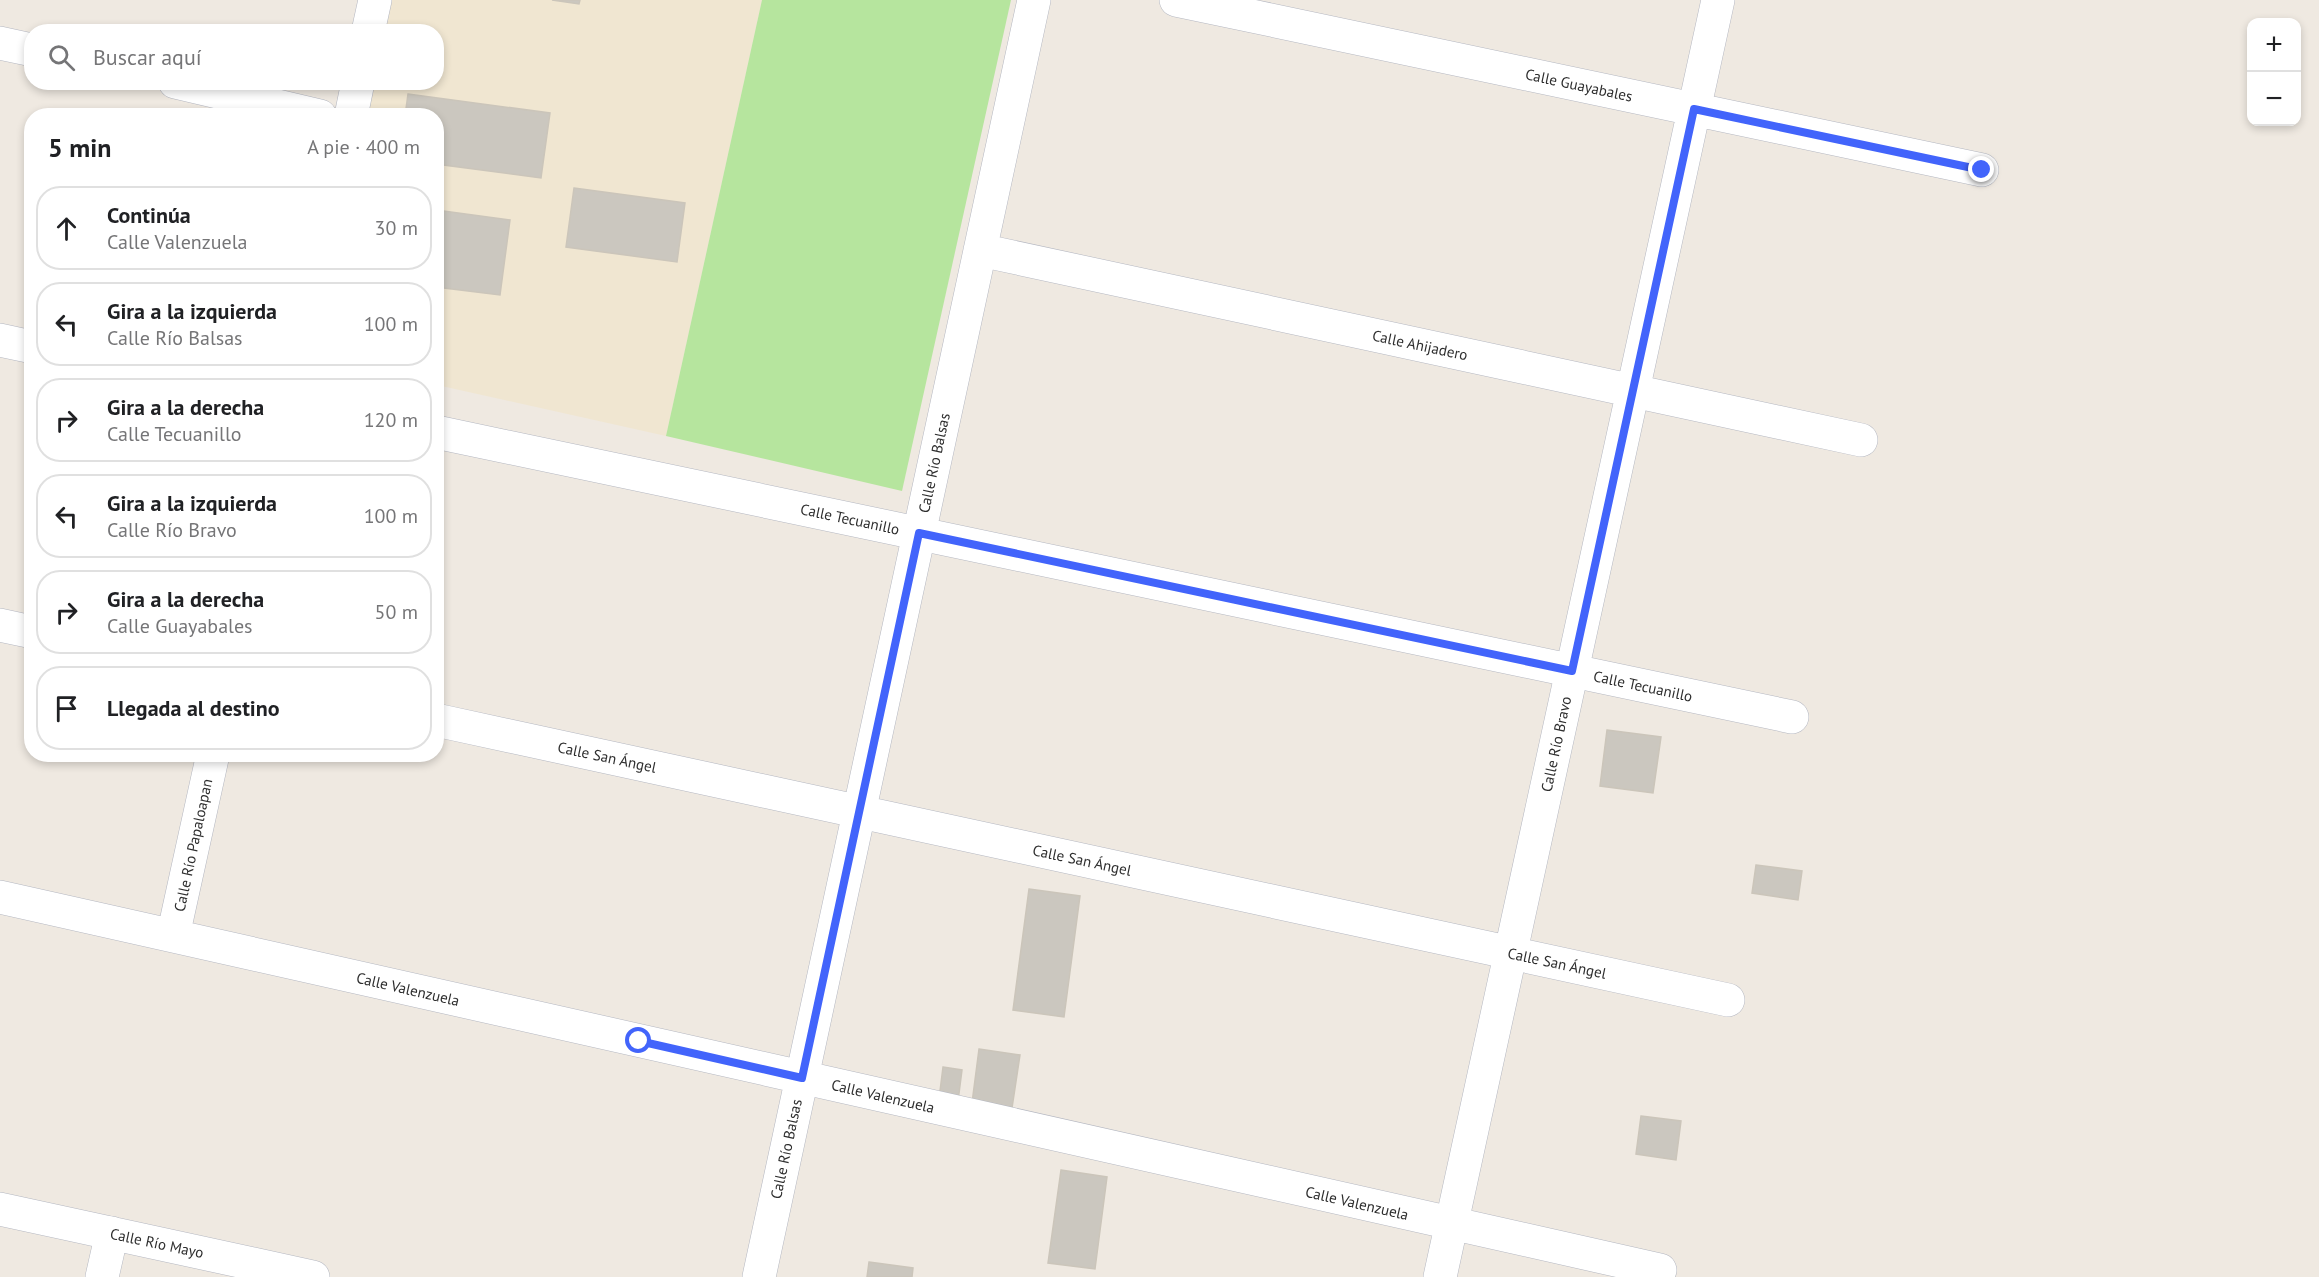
<!DOCTYPE html>
<html lang="es">
<head>
<meta charset="utf-8">
<style>
	:root { --surface:#fff; --page:#f2f2f2; --text:#202124; --muted:#757577; --line:#e0e0e0 }
	body { margin:0; font-family:"PT Sans",sans-serif; background:var(--page); color:var(--text) }
	.controls { position:absolute; right:18px; top:18px; display:grid; overflow:hidden; border-radius:12px; box-shadow:0 3px 9px #0003 }
	.controls button { width:54px; height:54px; display:grid; place-items:center; padding:0; border:0; border-bottom:2px solid var(--line); background:var(--surface); color:var(--text); font:30px sans-serif }
	.stop { position:absolute; width:18px; height:18px; margin:-14px; border:4px solid #4264fb; border-radius:50%; background:#fff }
	.stop.end { background:#4264fb; border-color:#fff; box-shadow:0 2px 6px #0008 }
	.list { margin:0; padding:0; list-style:none }
	h2 { display:flex; justify-content:space-between; align-items:center; height:78px; margin:0; padding:0 24px; font-size:26px }
	h2 small { font-size:20px; font-weight:400; color:var(--muted) }
	.list li { display:grid; grid-template-columns:39px 1fr auto; gap:18px; align-items:center; box-sizing:border-box; height:84px; margin:0 12px 12px; padding:0 12px; border:2px solid var(--line); border-radius:24px }
	.list b { display:block; font-size:22px; white-space:nowrap }
	.list p { margin:0; font-size:20px; white-space:nowrap; color:var(--muted) }
	.list em { font-size:20px; font-style:normal; color:var(--muted) }
	.icon { flex:none; width:33px; height:33px; fill:none; stroke:currentColor; stroke-width:2; stroke-linecap:round; stroke-linejoin:round }
	.map { position:relative; flex:none; width:2319px; height:1277px; overflow:hidden }
	.search { position:absolute; background:var(--surface); box-shadow:0 3px 9px #0003; left:24px; top:24px; width:420px; height:66px; display:flex; align-items:center; gap:15px; box-sizing:border-box; padding:0 21px; border-radius:24px; color:var(--muted); font-size:22px }
	.panel { position:absolute; background:var(--surface); box-shadow:0 3px 9px #0003; left:24px; top:108px; width:420px; height:654px; border-radius:24px }
	.map>svg:first-child { display:block }
</style>
</head>
<body>
<div class="map">
<svg width="2319" height="1277" viewBox="0 0 2319 1277">
	<rect width="100%" height="100%" fill="#efe9e1"/>
	<path fill="#f0e6d1" d="M390,0H762L666,436L437,385L436,116H365L372,83L436,82V32L383,31Z"/>
	<path fill="#b6e59e" d="M762,0H1011L902,491L666,436Z"/>
	<path fill="#cbc7bf" stroke="#cbc5ba" stroke-width="1.5" d="M552,0H580L579,4Z
		M408,94L550,113L541,178L436,164V116H405Z
		M574,188L685,203L677,262L566,247Z
		M436,210L510,220L500,295L436,287Z
		M1607,730L1661,737L1653,793L1600,786Z
		M1756,865L1802,871L1798,900L1752,893Z
		M1029,889L1080,896L1064,1017L1013,1010Z
		M979,1049L1020,1055L1012,1108L972,1103Z
		M943,1067L962,1070L957,1109L938,1107Z
		M1641,1116L1681,1121L1676,1160L1636,1154Z
		M1061,1170L1107,1177L1095,1269L1048,1263Z
		M869,1262L913,1268L912,1277H867Z"/>
	<g fill="none" stroke-linecap="round" stroke-linejoin="round">
		<g stroke="#b4b7c1" stroke-width="34">
			<path id="minor" d="M1176,0L1982,170
				M368,32L375,0
				M0,43L32,50
				M175,82L320,116
				M351,116L358,82
				M980,250L1861,440
				M0,340L32,347
				M436,432L1792,717
				M0,625L32,632
				M436,720L1728,1000
				M0,897L1660,1270
				M173,936L213,754
				M0,1209L313,1277
				M102,1277L112,1233
				M759,1277L1034,0
				M1440,1277L1718,0"/>
		</g>
		<use href="#minor" stroke="#fff" stroke-width="33"/>
	</g>
	<g fill="none" stroke-linecap="round" stroke-linejoin="round">
		<path stroke="#4264fb" stroke-width="8" d="M639,1041L802,1078L919,533L1572,671L1694,109L1982,170"/>
	</g>
	<g text-anchor="middle" dominant-baseline="central" stroke-width="6" stroke-linejoin="round" paint-order="stroke">
		<g font-size="15" fill="#2e2e2e" stroke="#fff">
			<text transform="translate(1579 85) rotate(12)">Calle Guayabales</text>
			<text transform="translate(1420 345) rotate(12)">Calle Ahijadero</text>
			<text transform="translate(934 463) rotate(-78)">Calle Río Balsas</text>
			<text transform="translate(850 519) rotate(12)">Calle Tecuanillo</text>
			<text transform="translate(1643 686) rotate(12)">Calle Tecuanillo</text>
			<text transform="translate(1556 744) rotate(-78)">Calle Río Bravo</text>
			<text transform="translate(607 757) rotate(12)">Calle San Ángel</text>
			<text transform="translate(193 845) rotate(-78)">Calle Río Papaloapan</text>
			<text transform="translate(1082 860) rotate(12)">Calle San Ángel</text>
			<text transform="translate(1557 963) rotate(12)">Calle San Ángel</text>
			<text transform="translate(408 989) rotate(13)">Calle Valenzuela</text>
			<text transform="translate(883 1096) rotate(13)">Calle Valenzuela</text>
			<text transform="translate(786 1149) rotate(-78)">Calle Río Balsas</text>
			<text transform="translate(1357 1203) rotate(13)">Calle Valenzuela</text>
			<text transform="translate(157 1243) rotate(12)">Calle Río Mayo</text>
		</g>
	</g>
</svg>
<div class="controls">
<button>+</button>
<button>−</button>
</div>
<div class="stop" style="left:639px;top:1041px"></div>
<div class="stop end" style="left:1982px;top:170px"></div>
<div class="search"><svg class="icon" aria-label="search" viewBox="0 0 24 24"><circle cx="10" cy="10" r="6"/><path d="M15 15l6 6"/></svg>Buscar aquí</div>
<section class="panel">
<h2>5 min<small>A pie · 400 m</small></h2>
<ul class="list">
<li><svg class="icon" aria-label="ahead" viewBox="0 0 24 24"><path d="M12 20V5M6 11l6-6 6 6"/></svg><div><b>Continúa</b><p>Calle Valenzuela</p></div><em>30 m</em></li>
<li><svg class="icon" aria-label="left" viewBox="0 0 24 24"><path d="M17 20v-9H6M10 6l-5 5 5 5"/></svg><div><b>Gira a la izquierda</b><p>Calle Río Balsas</p></div><em>100 m</em></li>
<li><svg class="icon" aria-label="right" viewBox="0 0 24 24"><path d="M7 20v-9h11M14 6l5 5-5 5"/></svg><div><b>Gira a la derecha</b><p>Calle Tecuanillo</p></div><em>120 m</em></li>
<li><svg class="icon" aria-label="left" viewBox="0 0 24 24"><path d="M17 20v-9H6M10 6l-5 5 5 5"/></svg><div><b>Gira a la izquierda</b><p>Calle Río Bravo</p></div><em>100 m</em></li>
<li><svg class="icon" aria-label="right" viewBox="0 0 24 24"><path d="M7 20v-9h11M14 6l5 5-5 5"/></svg><div><b>Gira a la derecha</b><p>Calle Guayabales</p></div><em>50 m</em></li>
<li><svg class="icon" aria-label="arrive" viewBox="0 0 24 24"><path d="M6 21V4h12l-3 4 3 4H6"/></svg><div><b>Llegada al destino</b></div></li>
</ul>
</section>
</div>
</body>
</html>
